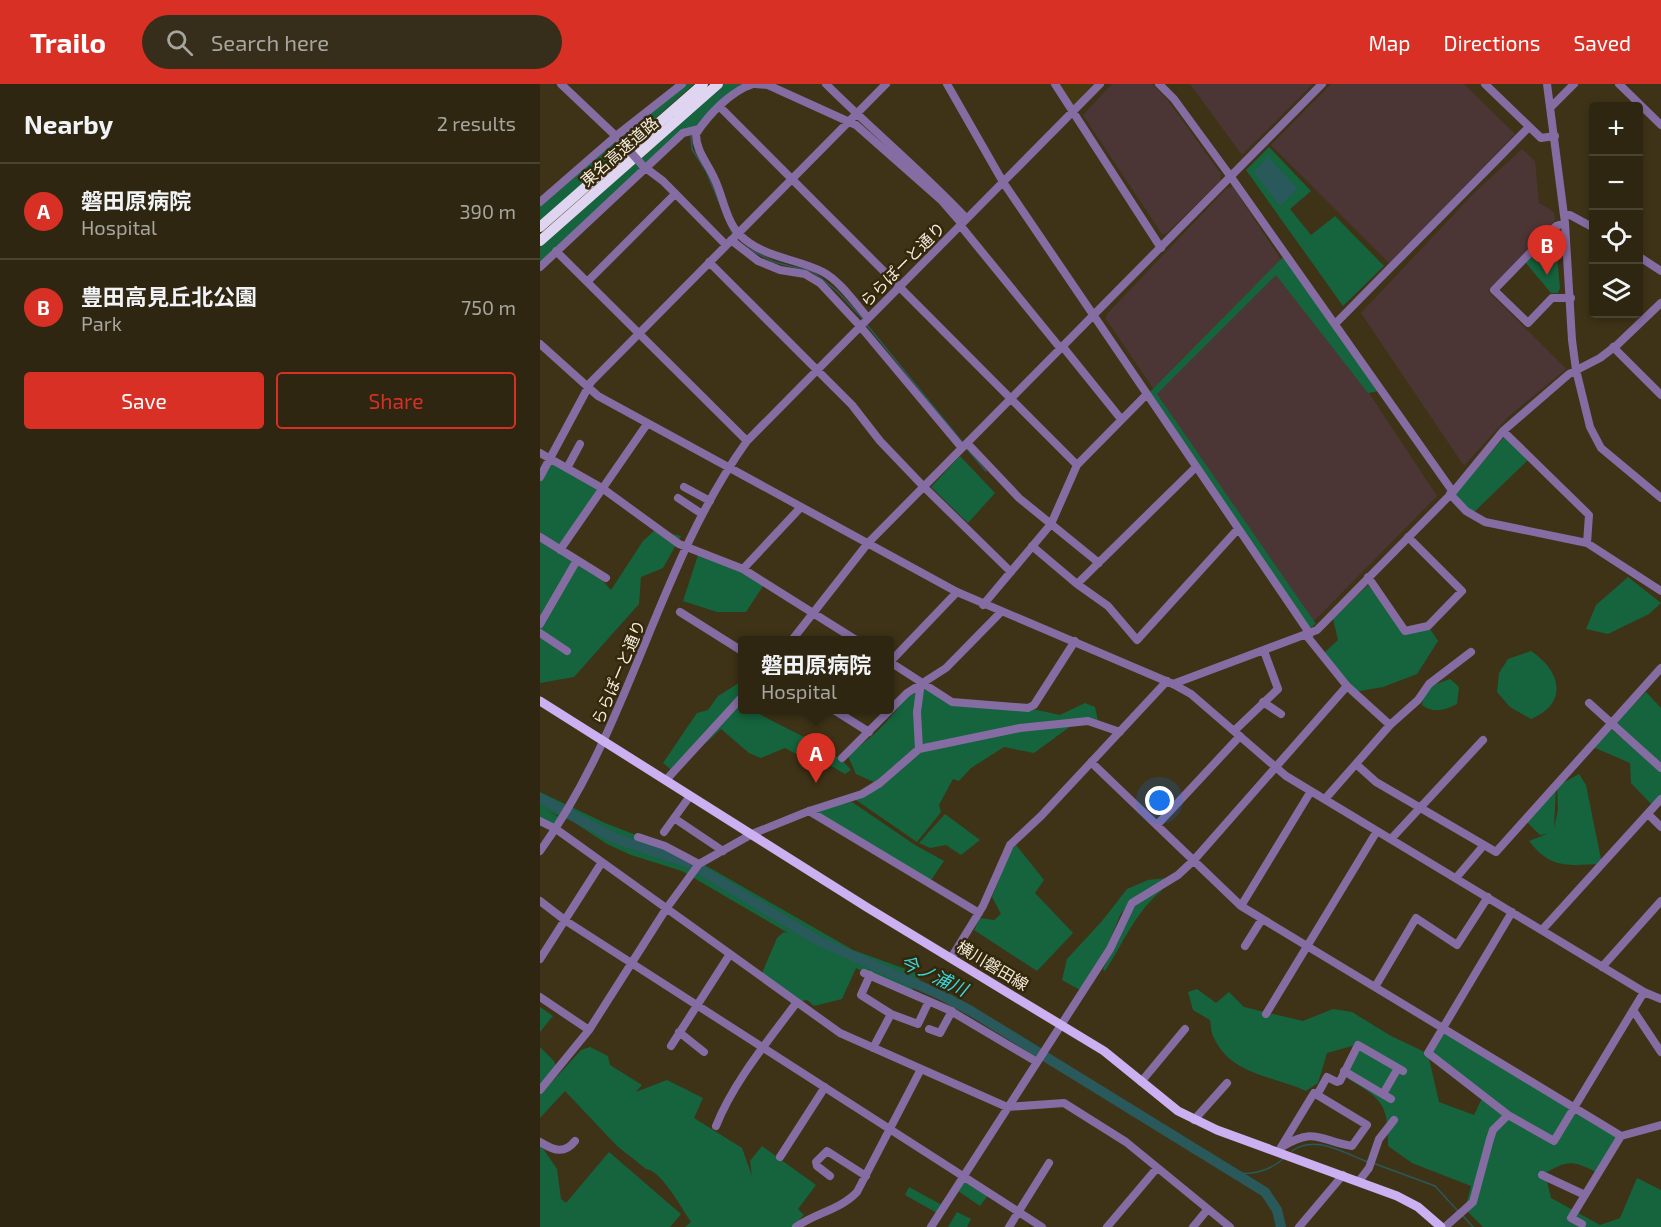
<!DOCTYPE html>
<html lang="en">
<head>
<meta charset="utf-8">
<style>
	:root { --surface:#2e2611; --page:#362e1a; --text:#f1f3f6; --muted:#a7a59f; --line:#494331; --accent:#d93025 }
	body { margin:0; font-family:"Exo 2","Noto Sans JP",sans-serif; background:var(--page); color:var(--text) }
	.controls { position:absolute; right:18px; top:18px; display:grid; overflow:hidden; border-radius:6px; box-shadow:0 3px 9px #0003 }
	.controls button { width:54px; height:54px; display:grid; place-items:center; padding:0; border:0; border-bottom:2px solid var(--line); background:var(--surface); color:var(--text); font:30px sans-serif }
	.you { position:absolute; left:620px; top:717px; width:21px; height:21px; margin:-15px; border:4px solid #fff; border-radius:50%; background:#1a73e8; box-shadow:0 0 0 9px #1a73e833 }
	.badge { display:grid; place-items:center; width:39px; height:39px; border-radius:50%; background:var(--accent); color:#fff; font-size:20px; font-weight:700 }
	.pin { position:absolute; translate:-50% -50px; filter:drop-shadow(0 2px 3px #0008) }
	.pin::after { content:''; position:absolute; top:32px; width:21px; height:18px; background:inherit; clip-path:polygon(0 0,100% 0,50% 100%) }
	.popup { position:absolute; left:198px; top:552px; width:156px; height:78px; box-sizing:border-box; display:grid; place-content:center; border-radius:6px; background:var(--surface); filter:drop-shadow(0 2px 4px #0005); font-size:20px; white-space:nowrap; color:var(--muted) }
	.popup b { font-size:22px; color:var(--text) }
	.popup::after { content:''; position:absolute; left:50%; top:100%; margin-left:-12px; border:12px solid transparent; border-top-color:var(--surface) }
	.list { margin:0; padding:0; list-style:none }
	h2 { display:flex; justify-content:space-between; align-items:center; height:78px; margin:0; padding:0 24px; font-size:26px }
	h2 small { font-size:20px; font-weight:400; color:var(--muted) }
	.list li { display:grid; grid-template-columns:39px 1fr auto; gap:18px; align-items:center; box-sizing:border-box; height:96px; padding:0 24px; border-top:2px solid var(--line) }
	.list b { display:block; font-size:22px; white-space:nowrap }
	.list p { margin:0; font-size:20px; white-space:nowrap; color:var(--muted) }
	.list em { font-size:20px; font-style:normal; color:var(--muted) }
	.actions { display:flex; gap:12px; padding:18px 24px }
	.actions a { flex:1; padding:14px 0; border:2px solid var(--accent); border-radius:6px; text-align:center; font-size:21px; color:var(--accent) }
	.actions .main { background:var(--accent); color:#fff }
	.icon { flex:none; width:33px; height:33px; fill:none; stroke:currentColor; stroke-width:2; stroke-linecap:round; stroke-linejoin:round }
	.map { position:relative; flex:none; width:1121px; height:1143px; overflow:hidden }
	header { display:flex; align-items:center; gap:36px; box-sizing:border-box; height:84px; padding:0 30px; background:var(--accent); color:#fff }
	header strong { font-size:28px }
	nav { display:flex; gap:33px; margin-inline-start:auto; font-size:21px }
	.search { width:420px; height:54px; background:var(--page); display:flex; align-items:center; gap:15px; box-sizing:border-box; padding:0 21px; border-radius:33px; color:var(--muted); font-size:22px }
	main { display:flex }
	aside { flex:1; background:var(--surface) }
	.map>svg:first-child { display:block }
</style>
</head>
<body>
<header>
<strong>Trailo</strong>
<div class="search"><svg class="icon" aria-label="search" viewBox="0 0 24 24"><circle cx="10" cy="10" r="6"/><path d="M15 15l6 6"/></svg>Search here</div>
<nav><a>Map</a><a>Directions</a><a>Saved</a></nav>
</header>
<main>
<aside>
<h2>Nearby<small>2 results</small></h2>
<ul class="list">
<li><span class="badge">A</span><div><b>磐田原病院</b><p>Hospital</p></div><em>390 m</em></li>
<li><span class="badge">B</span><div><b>豊田高見丘北公園</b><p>Park</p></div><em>750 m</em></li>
</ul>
<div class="actions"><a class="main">Save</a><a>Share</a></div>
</aside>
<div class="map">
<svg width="1121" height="1143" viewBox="0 0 1121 1143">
	<rect width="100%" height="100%" fill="#3e3317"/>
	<path fill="#473814" d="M517,0H560L533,27Z"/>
	<path fill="#4b3635" d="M572,0H612L627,15L681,90L680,97L627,149L622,150L543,31Z
		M650,0H773L702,71Z
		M791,0H924L975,50L850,180L731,61Z
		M982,65L995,77L999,119L1014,128L1015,136L948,207L1026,285L968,333L924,382L821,229L934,109Z
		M693,103L897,412L774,537H771L566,235L567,230L687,104Z"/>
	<path fill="#15643d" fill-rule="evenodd" d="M136,0H154L0,138V116Z
		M182,0H205L177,26L125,64L0,183V163Z
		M729,63L771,107L750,125L771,151L795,132L844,182L803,222L706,86Z
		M1015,150L1020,204L1018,209H1011L985,178Z
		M743,173L839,307L828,309L736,191L617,310L776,540L767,546L609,309Z
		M965,352L989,375L933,429L914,411Z
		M420,372L455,409L428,439L391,403Z
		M10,378L58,404L18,465L54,487L71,506L103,457L115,446L141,452L123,484L101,493L99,520L34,593L0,599V396Z
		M159,468L225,499L206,528H177L143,517Z
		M1088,493L1121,519L1109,530L1068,550L1046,545L1056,521Z
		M828,501L865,547L888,542L898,557L877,590L843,603L814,608L784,569L798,556L793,535Z
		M991,567C1021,587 1029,619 991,635L970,623L957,608L959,589L968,575Z
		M381,594L412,618L488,624L520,631L545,619L555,623L558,637L535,639L494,669L464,663L431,684L419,697L413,695L399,721L401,728L377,758L313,714L338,700L316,690L307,670C339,652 359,623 381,594Z
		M910,595L919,603L917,620C905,626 894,630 882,621L885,604Z
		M202,597V613L193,624C200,624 210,623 215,627C241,644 294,663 311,686L305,690L278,674L270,677L245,664L221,674L209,669L181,645L134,688L123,679L157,629L168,626L178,612Z
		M1106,608L1121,624V680L1075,639Z
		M1071,645L1121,687V714L1114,723L1091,699L1090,679L1053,663Z
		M1039,690L1046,701L1062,780C1029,781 1011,786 989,757L1007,750L1000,751L986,737L1016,703L1014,744L1018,726L1017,702Z
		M0,708L65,739L127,763L170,784L313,866L382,891L370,909L316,884L302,915L274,922L267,916L257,918L222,889L237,854L244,848L248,849L142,787L91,771L67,760L32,737L7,727L23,735L16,745L0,737Z
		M312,718L375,761L404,777L389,799L269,727Z
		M405,730L440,756L421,771L406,761L390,764L379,759Z
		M476,761L504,796L495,809L533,849L497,887L434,846L440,834L454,836L461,830L452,813L470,767Z
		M627,794L596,812L580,831L567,864L540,906L522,896L527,875L562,837L587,805L608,796Z
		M624,805C596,826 584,858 565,887L563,885L597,818Z
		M657,905L676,919L689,908L704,923L763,937L793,925L812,928L851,952L887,969L902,943L1081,1052L1058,1089C1034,1077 1030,1075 1005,1089L1011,1114L1060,1141L1080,1134L1097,1094L1121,1106V1143H943L925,1125L931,1102L872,1079L848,1062C848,1019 843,1016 807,994L811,973L819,960L787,969L778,999L766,1007C734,992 691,991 674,954C671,949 671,941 670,936L653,926L648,908ZM888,970L943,1012L934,1031L899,1018Z
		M0,923L13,932L0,948Z
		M0,963L14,977L16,983L0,1004Z
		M50,963L68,972L70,981L102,1001L96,1008L127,996L163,1014L154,1034L202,1064L212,1092L210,1077L222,1062L276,1101L258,1125L264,1131L253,1143H145L151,1138C142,1125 122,1087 106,1085L77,1062L25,1007L0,1034V1011L41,966Z
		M0,1060L17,1085L21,1115L26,1119L69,1068L141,1130L130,1143H0Z
		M423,1093L449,1110L440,1122L415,1105Z
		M369,1103L402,1121L397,1129L365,1111Z
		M417,1128L431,1135L427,1143H408Z"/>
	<path fill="#29595b" d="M728,73L758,105L740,122L714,88Z"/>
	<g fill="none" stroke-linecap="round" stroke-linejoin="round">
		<path stroke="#29595b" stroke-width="1.5" d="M178,8L183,13L178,17
			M156,42L171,25
			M151,51L152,65L166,87L193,151
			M207,164L234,178L273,188L297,207L323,235
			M327,241L423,359
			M427,365L446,387
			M752,1067C775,1050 804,1069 828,1078
			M833,1079L895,1102L918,1127
			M692,1089C711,1091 728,1088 743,1075
			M923,1132L933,1143"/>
		<path stroke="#29595b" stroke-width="10" d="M0,714L74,754L149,779L277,856L403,912L431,927L725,1108L737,1126L741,1143"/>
		<path stroke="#856da3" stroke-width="8" d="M21,0L79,55
			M213,0C191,7 168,31 156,50C156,68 168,79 175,96C183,113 186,136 199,150C222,174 256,174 283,188C300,197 315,219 328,234
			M215,0L228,1L316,41L401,116L421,139
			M286,0C332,46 382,87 426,134
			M407,0L463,98L770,550
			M515,0L621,164
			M619,0L634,15L691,93L913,408
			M945,0L1001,54L1015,52
			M1007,0L1025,139L1032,256L1036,286L1050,343L1061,364L1121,414
			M1079,0L1121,41
			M180,23L537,381
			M1011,23L1034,0
			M103,82L123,97L186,161
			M0,118L76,52L142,0
			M1024,131H1030L1054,144
			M1025,139L1016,142L954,206L988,239L1012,214H1031
			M420,141L521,265
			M191,156L218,177L240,186L265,190L280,199L320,242L422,364
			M16,167L207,357
			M1098,172L1121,187
			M169,178L312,321L340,357L384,403L471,488
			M0,183L143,49L159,45
			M47,198L135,110
			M795,240L989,43
			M0,260L58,312L417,508L633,600L651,610L746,692L1104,908L1121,915
			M523,263L581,335
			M1073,263L1121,311
			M963,347L1049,431L1047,459
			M427,359L479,414L559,479
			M0,369L62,404L139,460L203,485L316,556
			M27,384L40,360
			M0,393L51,298L346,0
			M144,403L170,417
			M910,410L926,427L945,438L1047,459L1121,507
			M138,414L162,430
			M0,453L66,494
			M492,462L537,500L656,383
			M20,466L107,340
			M203,485L261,423
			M828,493L865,547L888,542L922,507L868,453
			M537,500L568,522L597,556L698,445
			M443,521L511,440L537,381L607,310
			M140,528L202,567
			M0,540L37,476
			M0,549L27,567
			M766,551L807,602L850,641
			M252,556L328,459L782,0
			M350,578L412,618L488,624L494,621L535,557
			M350,578L417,508
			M633,600L777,546L913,408L963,347L1029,290L1060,274L1077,261L1121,219
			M723,618L741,630
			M1049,619L1121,684
			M294,626L329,648
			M694,647L738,605L724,567
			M379,665L377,628L381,598
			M302,674L367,609L406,584L460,529
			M551,678L701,822L1081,1052L1121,1041
			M816,680L836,698L956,768L1121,584
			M126,696L202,613
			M785,715L850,641L878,616L889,600L931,568
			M269,727L439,829
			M1108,730L1121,743
			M134,734L183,767
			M0,737L16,745L300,949L467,1023L524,1019L586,1058L690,1143
			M617,741L700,652
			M124,748L150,712
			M98,753L125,762L159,780
			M851,755L943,656
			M0,767C91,642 117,482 207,357L560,0
			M916,794L944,761
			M0,817L26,837L502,1143
			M701,822L771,707
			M972,828L888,969L968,1031L1014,1057L1104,908
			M1002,846L1121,715
			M705,862L722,835
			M411,874L443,822L470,761L501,732L627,597
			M0,875L62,778
			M1062,883L1121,817
			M324,889L409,926L497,978
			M330,891L321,911L351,930L378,940L389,917
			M835,903L876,834L917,861L948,813
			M0,913L49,946
			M1093,926L1121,968
			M726,930L837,747
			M389,945L400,949L412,927
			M139,948L164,968
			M131,962L190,870
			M333,964L351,930
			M804,987L851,1015
			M601,998L645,945
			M0,1006L49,946L126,825L159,780L212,750L269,727L322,710L340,699L379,665L480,644L548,637L580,648
			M843,1010L858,984
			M777,1011L787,993L797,998L800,997L818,961L863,987
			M654,1036L687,999
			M176,1042C194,997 228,957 257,918
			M0,1058C13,1066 24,1071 35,1057
			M738,1068L774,1009L827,1041L812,1062C780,1057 775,1042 742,1063
			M240,1073L285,1003
			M1002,1091L1045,1111
			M290,1092L277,1082L276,1078L287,1067L326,1092
			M819,1097L829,1084L839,1055L854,1036
			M1042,1140L1031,1134L1081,1052
			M256,1143C275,1129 300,1126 317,1108L381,985
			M391,1143L570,865L592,819L638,791L654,776L807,602
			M469,1143L509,1079
			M567,1143L617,1084
			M653,1143L667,1126
			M759,1143L803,1091
			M905,1143L933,1118L950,1055L953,1046L968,1031"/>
		<path stroke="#cdb0f2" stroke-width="9" d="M0,617L328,824L564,967L638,1027L677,1046L857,1112L878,1123L901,1143"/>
		<path stroke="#e0d5f0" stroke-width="10" d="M0,143L163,0
			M0,157L178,0"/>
		<path stroke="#856da3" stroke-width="8" d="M80,56L103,82"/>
	</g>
	<g text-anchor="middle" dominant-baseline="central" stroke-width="5" stroke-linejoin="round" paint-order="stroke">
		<g font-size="16" fill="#f4eddc" stroke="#34280c">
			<text transform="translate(79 67) rotate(-41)">東名高速道路</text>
			<text transform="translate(362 180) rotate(-45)">ららぽーと通り</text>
			<text transform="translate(78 588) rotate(-67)">ららぽーと通り</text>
			<text transform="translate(453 881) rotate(31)">横川磐田線</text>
		</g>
		<g font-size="18" font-style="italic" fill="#35d9df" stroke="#34280c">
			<text transform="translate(394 891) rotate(25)">今ノ浦川</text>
		</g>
	</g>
</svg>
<div class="controls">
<button>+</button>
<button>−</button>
<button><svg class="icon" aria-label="locate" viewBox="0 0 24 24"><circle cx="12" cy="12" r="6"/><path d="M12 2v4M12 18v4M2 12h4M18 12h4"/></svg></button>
<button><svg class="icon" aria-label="layers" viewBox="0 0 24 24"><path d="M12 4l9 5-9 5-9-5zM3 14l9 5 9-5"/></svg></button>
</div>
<div class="you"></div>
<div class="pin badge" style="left:276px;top:699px">A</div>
<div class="popup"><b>磐田原病院</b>Hospital</div>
<div class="pin badge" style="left:1007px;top:191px">B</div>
</div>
</main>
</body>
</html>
